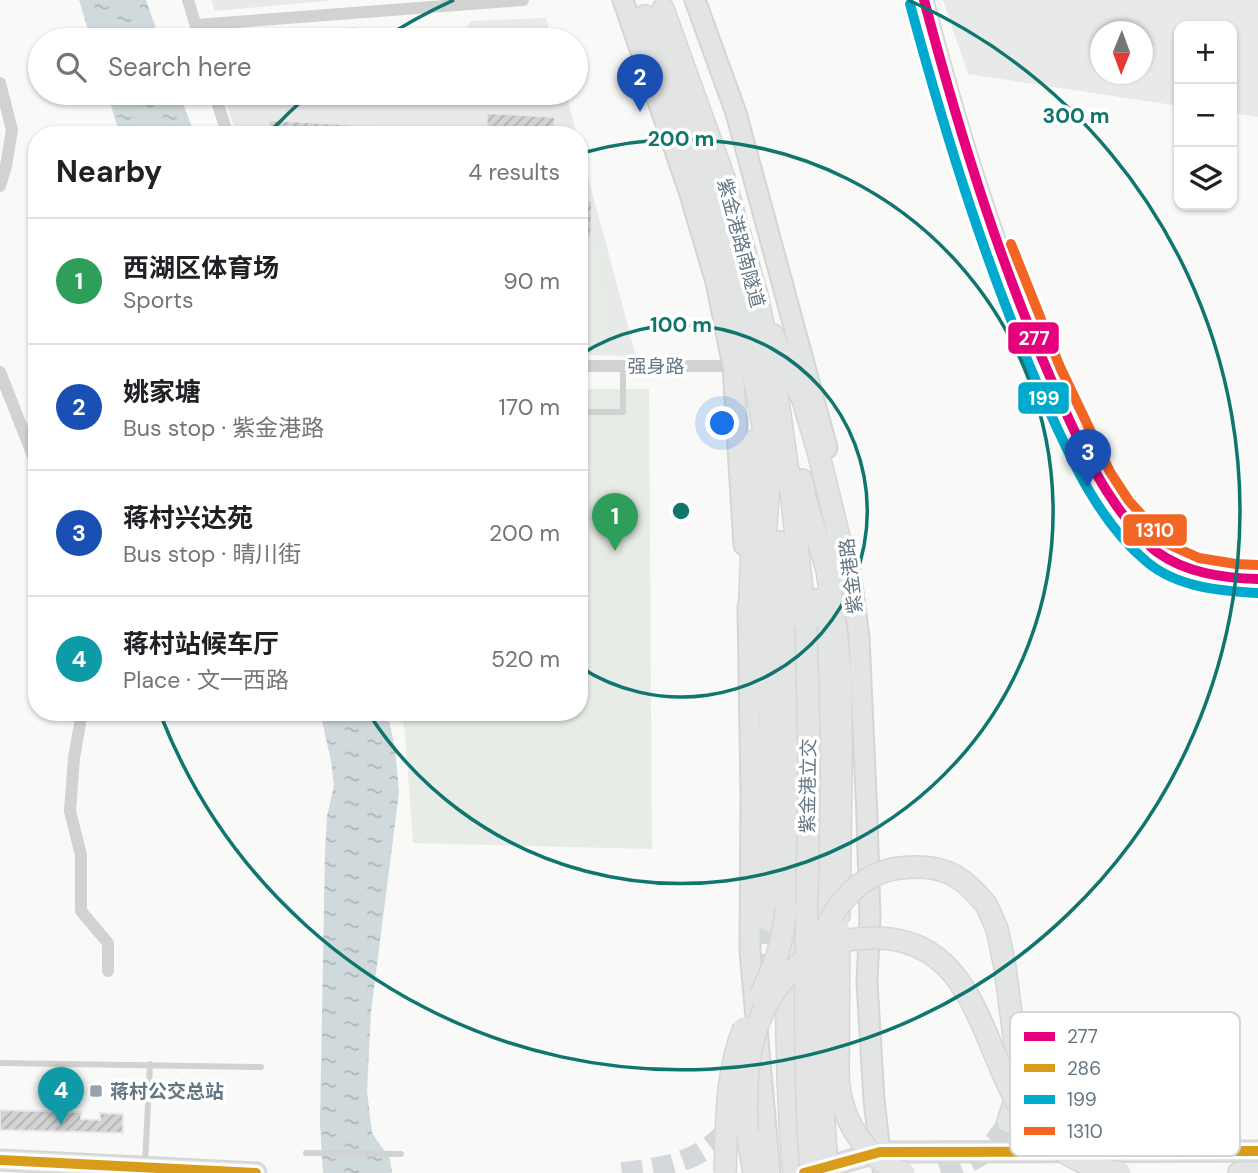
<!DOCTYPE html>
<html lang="en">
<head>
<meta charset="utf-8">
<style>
	:root { --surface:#fff; --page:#f2f2f2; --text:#202124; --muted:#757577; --line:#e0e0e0; --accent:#2563eb }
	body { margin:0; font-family:"DM Sans","Noto Sans SC",sans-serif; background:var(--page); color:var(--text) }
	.controls { position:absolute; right:21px; top:21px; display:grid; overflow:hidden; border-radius:14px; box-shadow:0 2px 5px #0004 }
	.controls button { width:63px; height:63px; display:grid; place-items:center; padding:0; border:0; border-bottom:2px solid var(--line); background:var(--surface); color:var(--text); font:35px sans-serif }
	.compass { position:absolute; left:1090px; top:21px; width:63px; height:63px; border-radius:50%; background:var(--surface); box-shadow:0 2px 5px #0004; rotate:181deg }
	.you { position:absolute; left:723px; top:424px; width:24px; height:24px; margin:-18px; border:5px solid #fff; border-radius:50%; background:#1a73e8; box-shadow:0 0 0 10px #1a73e833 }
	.badge { display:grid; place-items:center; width:46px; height:46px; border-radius:50%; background:var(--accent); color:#fff; font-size:23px; font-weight:700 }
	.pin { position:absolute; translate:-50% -58px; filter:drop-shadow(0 2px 4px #0008) }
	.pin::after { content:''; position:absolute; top:37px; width:24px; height:21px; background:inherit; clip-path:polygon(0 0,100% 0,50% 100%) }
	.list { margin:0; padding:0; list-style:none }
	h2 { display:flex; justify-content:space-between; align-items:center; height:91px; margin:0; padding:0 28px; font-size:30px }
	h2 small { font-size:23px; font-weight:400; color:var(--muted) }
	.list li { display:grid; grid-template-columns:46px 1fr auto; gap:21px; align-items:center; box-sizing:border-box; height:126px; padding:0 28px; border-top:2px solid var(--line) }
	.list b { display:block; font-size:26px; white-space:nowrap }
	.list p { margin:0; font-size:23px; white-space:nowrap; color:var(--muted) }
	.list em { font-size:23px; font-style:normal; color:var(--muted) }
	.icon { flex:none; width:38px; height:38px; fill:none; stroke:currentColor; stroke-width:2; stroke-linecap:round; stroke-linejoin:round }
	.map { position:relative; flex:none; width:1258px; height:1173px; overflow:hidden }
	.search { position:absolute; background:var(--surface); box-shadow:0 2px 5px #0004; left:28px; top:28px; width:560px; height:77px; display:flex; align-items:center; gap:18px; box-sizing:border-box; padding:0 24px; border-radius:38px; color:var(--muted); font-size:26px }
	.panel { position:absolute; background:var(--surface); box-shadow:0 2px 5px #0004; left:28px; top:126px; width:560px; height:595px; border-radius:28px }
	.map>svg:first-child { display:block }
</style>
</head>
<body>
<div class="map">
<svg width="1258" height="1173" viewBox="0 0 1258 1173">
	<defs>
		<pattern id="water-ripples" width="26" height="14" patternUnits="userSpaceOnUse" patternTransform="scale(1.75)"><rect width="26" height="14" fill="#d0d9db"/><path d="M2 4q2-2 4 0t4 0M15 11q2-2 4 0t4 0" fill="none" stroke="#acb5b7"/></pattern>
		<pattern id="building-hatch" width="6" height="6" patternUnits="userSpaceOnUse" patternTransform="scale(1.75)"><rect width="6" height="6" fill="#d2d4d4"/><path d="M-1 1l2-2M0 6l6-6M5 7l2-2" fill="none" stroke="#aeb1b2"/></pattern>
	</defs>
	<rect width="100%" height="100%" fill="#f9f9f8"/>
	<path fill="#e8e9e9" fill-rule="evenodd" d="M211,0H335L215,11Z
		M943,0H1258V117L1232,113V26H1179V106L968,74ZM1100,32H1142V74H1100Z
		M546,18L552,40H208L206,35L356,27L368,38L462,35L471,21Z
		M222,93H566L577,135H237Z
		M579,143L636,356L579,355Z"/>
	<path fill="#e8ece6" d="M579,249H601V291L605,292L604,352H579Z
		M579,389H649L652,849L413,843L405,732L401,712H579Z"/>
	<path fill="url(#water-ripples)" d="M79,0H146L160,40H91Z
		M107,93H179L195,135H120Z
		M320,712H387L395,748L399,792L371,1012L367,1091L372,1133L390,1159L392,1173H323L320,1123L325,851L327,816L334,786L331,761Z"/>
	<path fill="url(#building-hatch)" stroke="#e8e8e8" stroke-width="2" d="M487,113L555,117L554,135H486Z
		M269,120L391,127L390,135H268Z
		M579,200L592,201L591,238L579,237Z
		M0,1110L81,1112V1119L100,1120V1113L123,1114V1133L0,1130Z"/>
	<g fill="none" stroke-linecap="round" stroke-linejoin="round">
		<path stroke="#d4d8db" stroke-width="21" stroke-dasharray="21 10" stroke-linecap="butt" d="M768,975L769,921
			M622,1173C671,1166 700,1163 734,1123
			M941,1173C977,1161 988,1155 1008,1122"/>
		<g stroke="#d5d6d6" stroke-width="21">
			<path id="secondary" d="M924,0C962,146 1007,289 1072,426C1092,468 1109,503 1142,537C1148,543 1154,551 1162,555C1190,574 1224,578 1258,579"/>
		</g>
		<g stroke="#d4d5d6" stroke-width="23">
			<path id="primary" d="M623,0L689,191L716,282L733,366L744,545
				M695,0L736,113L827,448
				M850,570L859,637L867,817L870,918L867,982L874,1100L880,1152L883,1169
				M748,607L751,793L750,951L770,1173
				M0,1160L256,1173
				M812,1171L880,1152L1258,1151"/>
		</g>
		<g stroke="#d5d7d7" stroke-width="24">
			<path id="highway" d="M663,9L724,178L758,299L778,401L792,500L806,626
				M645,16L710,199L730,268L758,396L770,470L765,538L770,719L769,921
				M773,335L803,400L818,451L851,586
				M802,480L805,498L827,570L837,638L841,679V776L839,915
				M779,542C786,620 790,697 789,775C788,862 786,948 787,1035C788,1081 789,1127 794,1173
				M817,600C830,712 825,825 823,938
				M749,622L756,440
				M987,906L997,929L1005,967L1018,1067L1016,1097L1008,1122
				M747,1131L754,1173
				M1239,1173H1258"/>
		</g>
		<path stroke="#d1d3d3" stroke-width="6" d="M579,412H623V367
			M0,1063L261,1067
			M306,1153L401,1154
			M145,1164L150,1064"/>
		<path stroke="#d1d3d3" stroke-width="12" d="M188,0L200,40
			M196,25L523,0
			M0,83L12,130L6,166L0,186
			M214,93L228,135
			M579,366H733
			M0,372L37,466
			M37,538L35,546L37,554
			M82,712L74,758L70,811L81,855V911L108,943V971"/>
		<use href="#secondary" stroke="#e3e4e4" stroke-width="18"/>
		<use href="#primary" stroke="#e3e4e4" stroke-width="19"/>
		<use href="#highway" stroke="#e3e4e4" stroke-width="21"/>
		<g stroke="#d5d7d7" stroke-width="24" stroke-linecap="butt">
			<path id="highway-bridge" d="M806,626C807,673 809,721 809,769C808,904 801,1038 811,1173
				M839,930L838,1073C839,1115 862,1158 904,1173
				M760,996C775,965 783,943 786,908
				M747,1131C744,1067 749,1005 802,962C822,946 847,938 871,938C971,935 980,1038 1018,1104C1039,1141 1078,1167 1120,1173
				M725,1173C727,1124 725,1074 744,1028
				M828,1173C822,1116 822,1060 821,1003C821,984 818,952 824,934C836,901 864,872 900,868C941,863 962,874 987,906"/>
		</g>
		<use href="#highway-bridge" stroke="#e3e4e4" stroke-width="21"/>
		<g stroke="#fff" stroke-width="16">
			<path id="bus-1" d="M924,0C961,139 1003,275 1063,406C1083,451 1105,496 1138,533C1144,540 1150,547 1157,552C1186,573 1223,578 1258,579"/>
		</g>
		<g stroke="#fff" stroke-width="16">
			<path id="bus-2" d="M0,1160L256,1173
				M804,1173L880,1152L1258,1151"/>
		</g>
		<g stroke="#fff" stroke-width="16">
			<path id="bus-3" d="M910,4C947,141 989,276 1047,406C1072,461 1099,522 1147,562C1177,587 1219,591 1257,593"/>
		</g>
		<g stroke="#fff" stroke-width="16">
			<path id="bus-4" d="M1011,244L1060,367L1110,472L1129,501L1168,544L1199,558L1236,564L1258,565"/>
		</g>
		<use href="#bus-1" stroke="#e5007d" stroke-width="10"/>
		<use href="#bus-2" stroke="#d99c1a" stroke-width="10"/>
		<use href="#bus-3" stroke="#00a9ce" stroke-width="10"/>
		<use href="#bus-4" stroke="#f26522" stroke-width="10"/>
	</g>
	<g fill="none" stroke="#0f766e" stroke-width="3.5">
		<path d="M580 355A186 186 0 1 1 580 667"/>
		<path d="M582 153A372 372 0 1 1 369 714"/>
		<path d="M269 133A559 559 0 0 1 307 96M381 40A559 559 0 0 1 454 0M908 0A559 559 0 1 1 161 716"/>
	</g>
	<rect fill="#98a4ad" stroke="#fff" stroke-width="2.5" x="89" y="1084" width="14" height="14" rx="3.5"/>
	<g text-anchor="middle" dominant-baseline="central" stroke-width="7" stroke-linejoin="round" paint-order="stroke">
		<g font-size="19" fill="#637684" stroke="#fff">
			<text transform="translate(741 243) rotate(75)">紫金港路南隧道</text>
			<text x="656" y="366">强身路</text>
			<text transform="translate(851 576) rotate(-97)">紫金港路</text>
			<text transform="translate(808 786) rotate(-89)">紫金港立交</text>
		</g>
		<g font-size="19" font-weight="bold" fill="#637684" stroke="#fff" text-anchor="start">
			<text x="110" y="1091">蒋村公交总站</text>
		</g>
	</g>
	<rect x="1010" y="1012" width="230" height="144" rx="10" fill="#fff" stroke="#d0d6da" stroke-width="2"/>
	<rect x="1024" y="1032" width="31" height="9" fill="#e5007d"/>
	<rect x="1024" y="1064" width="31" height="8" fill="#d99c1a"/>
	<rect x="1024" y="1095" width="31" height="9" fill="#00a9ce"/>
	<rect x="1024" y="1127" width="31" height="8" fill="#f26522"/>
	<g font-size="19" fill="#637684">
		<text x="1067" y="1043">277</text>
		<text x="1067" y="1075">286</text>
		<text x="1067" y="1106">199</text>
		<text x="1067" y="1138">1310</text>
	</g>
	<circle cx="681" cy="511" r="10" fill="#0f766e" stroke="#fff" stroke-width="3.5"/>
	<g font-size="21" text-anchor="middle" font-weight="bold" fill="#0f766e" stroke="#fff" stroke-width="7" stroke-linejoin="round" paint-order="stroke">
		<text x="1076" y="123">300 m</text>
		<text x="681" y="146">200 m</text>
		<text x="681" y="332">100 m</text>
	</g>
	<g stroke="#fff" stroke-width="2.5">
		<rect x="1007" y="321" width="53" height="34" rx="7" fill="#e5007d"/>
		<rect x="1017" y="381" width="53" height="34" rx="7" fill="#00a9ce"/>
		<rect x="1122" y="513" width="66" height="34" rx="7" fill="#f26522"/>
	</g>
	<g font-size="19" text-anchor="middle" font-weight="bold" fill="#fff">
		<text x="1034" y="345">277</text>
		<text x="1044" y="405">199</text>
		<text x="1155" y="537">1310</text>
	</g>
</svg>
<div class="controls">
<button>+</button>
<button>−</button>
<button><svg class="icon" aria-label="layers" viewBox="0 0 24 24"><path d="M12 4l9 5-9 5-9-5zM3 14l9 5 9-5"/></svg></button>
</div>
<svg class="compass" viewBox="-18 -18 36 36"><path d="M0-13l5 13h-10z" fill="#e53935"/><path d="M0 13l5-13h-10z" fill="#757577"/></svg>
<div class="you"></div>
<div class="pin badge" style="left:615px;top:551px;background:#2e9e5b">1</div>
<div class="pin badge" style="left:640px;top:112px;background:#1a4fb4">2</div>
<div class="pin badge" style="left:1088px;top:487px;background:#1a4fb4">3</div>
<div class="pin badge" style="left:61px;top:1125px;background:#0f9aa8">4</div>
<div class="search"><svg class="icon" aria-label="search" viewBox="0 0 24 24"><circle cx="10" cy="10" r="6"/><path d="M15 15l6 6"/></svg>Search here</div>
<section class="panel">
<h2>Nearby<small>4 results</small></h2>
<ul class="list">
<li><span class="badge" style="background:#2e9e5b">1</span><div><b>西湖区体育场</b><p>Sports</p></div><em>90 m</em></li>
<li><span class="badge" style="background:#1a4fb4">2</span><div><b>姚家塘</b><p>Bus stop · 紫金港路</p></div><em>170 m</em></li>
<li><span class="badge" style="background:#1a4fb4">3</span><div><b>蒋村兴达苑</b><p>Bus stop · 晴川街</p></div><em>200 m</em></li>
<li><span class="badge" style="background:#0f9aa8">4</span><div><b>蒋村站候车厅</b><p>Place · 文一西路</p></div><em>520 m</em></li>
</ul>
</section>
</div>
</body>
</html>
